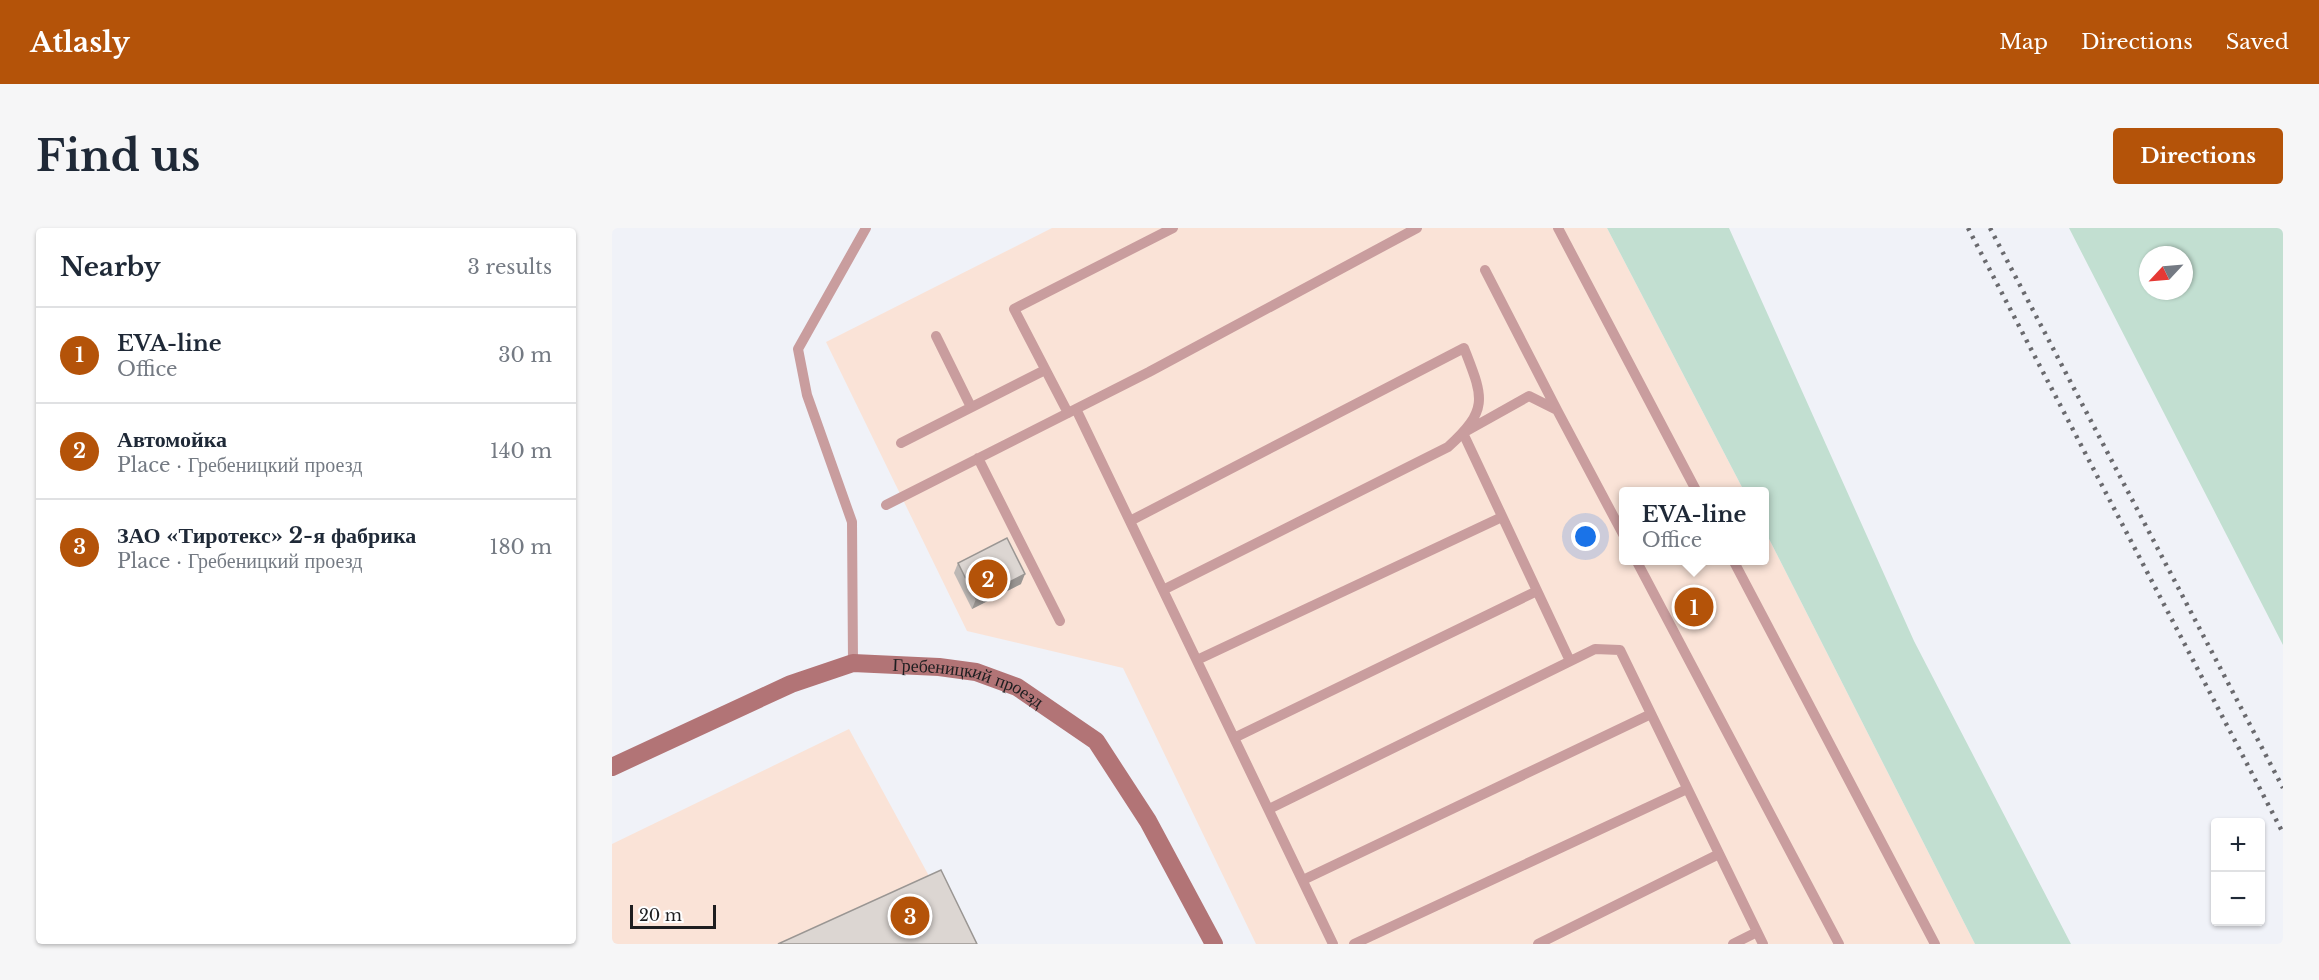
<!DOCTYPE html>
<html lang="en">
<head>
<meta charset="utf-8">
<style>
	:root { --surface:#fff; --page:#f6f6f7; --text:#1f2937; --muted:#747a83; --line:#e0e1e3; --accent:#b45309 }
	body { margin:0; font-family:"Libre Baskerville",serif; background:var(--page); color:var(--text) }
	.controls { position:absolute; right:18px; bottom:18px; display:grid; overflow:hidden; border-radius:6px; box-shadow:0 2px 4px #0004 }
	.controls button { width:54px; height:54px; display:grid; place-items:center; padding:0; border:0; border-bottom:2px solid var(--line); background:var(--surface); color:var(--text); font:30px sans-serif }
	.compass { position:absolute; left:1527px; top:18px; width:54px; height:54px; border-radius:50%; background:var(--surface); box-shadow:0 2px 4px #0004; rotate:244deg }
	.scale { position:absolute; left:18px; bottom:15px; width:86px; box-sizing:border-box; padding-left:6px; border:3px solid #1e1e20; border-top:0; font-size:16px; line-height:21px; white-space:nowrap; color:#1e1e20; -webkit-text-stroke:4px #fff; paint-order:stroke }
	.you { position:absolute; left:974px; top:309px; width:21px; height:21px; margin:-15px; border:4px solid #fff; border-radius:50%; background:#1a73e8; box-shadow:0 0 0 9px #1a73e833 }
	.badge { display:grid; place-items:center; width:39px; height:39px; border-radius:50%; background:var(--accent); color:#fff; font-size:20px; font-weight:700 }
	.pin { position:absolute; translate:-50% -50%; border:3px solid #fff; box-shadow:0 2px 6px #0006 }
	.popup { position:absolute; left:1007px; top:259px; width:150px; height:78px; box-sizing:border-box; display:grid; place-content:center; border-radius:6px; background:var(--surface); filter:drop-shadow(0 2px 4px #0005); font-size:20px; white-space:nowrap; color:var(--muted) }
	.popup b { font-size:22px; color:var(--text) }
	.popup::after { content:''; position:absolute; left:50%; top:100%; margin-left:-12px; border:12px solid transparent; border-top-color:var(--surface) }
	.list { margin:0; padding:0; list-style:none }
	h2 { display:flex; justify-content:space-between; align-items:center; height:78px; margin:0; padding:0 24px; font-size:26px }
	h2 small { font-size:20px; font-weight:400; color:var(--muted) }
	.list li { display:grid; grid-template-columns:39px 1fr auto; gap:18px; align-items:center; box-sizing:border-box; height:96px; padding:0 24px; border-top:2px solid var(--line) }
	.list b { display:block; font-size:22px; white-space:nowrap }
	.list p { margin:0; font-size:20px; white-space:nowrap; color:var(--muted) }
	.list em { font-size:20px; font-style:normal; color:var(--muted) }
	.map { position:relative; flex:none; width:1671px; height:716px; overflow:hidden; border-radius:6px }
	header { display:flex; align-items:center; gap:36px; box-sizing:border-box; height:84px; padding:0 30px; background:var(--accent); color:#fff }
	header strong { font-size:28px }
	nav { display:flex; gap:33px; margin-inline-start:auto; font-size:21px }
	.intro { display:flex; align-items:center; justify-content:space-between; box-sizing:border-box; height:144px; padding:0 36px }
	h1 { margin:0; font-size:42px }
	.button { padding:15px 27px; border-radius:6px; background:var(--accent); color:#fff; font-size:21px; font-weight:700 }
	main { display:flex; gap:36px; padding:0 36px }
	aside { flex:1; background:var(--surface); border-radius:6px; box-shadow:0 2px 4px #0004 }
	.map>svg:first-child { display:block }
</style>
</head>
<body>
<header>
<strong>Atlasly</strong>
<nav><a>Map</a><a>Directions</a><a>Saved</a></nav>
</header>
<div class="intro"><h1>Find us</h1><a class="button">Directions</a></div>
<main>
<aside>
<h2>Nearby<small>3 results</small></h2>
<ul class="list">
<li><span class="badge">1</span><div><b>EVA-line</b><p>Office</p></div><em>30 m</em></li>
<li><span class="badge">2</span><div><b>Автомойка</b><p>Place · Гребеницкий проезд</p></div><em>140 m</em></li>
<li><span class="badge">3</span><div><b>ЗАО «Тиротекс» 2-я фабрика</b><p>Place · Гребеницкий проезд</p></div><em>180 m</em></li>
</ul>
</aside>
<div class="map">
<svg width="1671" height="716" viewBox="0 0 1671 716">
	<rect width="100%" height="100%" fill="#f0f2f8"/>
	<path fill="#fae3d7" d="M440,0H995L1132,263L1012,264V332H1152L1153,303L1363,716H644L511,440L355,403L214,114Z
		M237,501L354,716H0V616Z"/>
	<path fill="#c2dfd1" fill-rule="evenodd" d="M995,0H1117L1302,413L1459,716H1363L1153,303L1152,264L1132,263Z
		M1457,0H1671V417ZM1536,27H1572V63H1536Z"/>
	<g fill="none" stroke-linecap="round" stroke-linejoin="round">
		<path stroke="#c99d9e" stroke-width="10" d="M946,0L1085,264
			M873,42L945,182
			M324,108L359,179
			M464,181L721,716
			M456,185L402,81L561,0
			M289,215L433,142
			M366,230L448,393
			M274,277L537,144L805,0
			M518,293L852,120C871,169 878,181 836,219L551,362
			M1024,332L1227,716
			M1121,332L1323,716
			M585,432L890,289
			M958,433L851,205L917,168L945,182L1012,308
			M241,435L240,294L195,167L186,121L254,0
			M622,510L925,363
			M657,581L983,421L1008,422L1151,716
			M691,652L1039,486
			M742,716L1075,561
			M926,716L1107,626
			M1121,716L1145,704"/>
		<path stroke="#b27476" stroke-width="18" id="s1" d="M0,539L179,456L241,435L327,439L364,444L405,459L484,513L536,593L602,716"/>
		<path stroke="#6a6a6e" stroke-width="4.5" stroke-dasharray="3 6" stroke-linecap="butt" d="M1356,0L1671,605
			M1378,0L1671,560"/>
	</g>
	<path fill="#bdb8b5" d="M346,335L409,356L360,381L342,345Z"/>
	<path fill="#9a9693" d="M413,346L409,356L360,381L364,371Z"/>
	<path fill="#dcd6d2" stroke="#9a9693" stroke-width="1.5" d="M395,310L413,346L364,371L346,335Z
		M329,642L365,716H166Z"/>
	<g text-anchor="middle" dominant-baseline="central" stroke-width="6" stroke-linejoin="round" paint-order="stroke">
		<g font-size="18" fill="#1e1e20" stroke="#fff">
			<text stroke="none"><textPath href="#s1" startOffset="381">Гребеницкий проезд</textPath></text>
		</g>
	</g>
</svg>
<div class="controls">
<button>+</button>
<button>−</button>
</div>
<svg class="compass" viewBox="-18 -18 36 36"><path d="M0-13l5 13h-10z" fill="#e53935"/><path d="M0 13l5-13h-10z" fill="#747a83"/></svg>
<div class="scale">20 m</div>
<div class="you"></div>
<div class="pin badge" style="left:1082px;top:379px">1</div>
<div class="popup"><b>EVA-line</b>Office</div>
<div class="pin badge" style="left:376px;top:351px">2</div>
<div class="pin badge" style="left:298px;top:688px">3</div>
</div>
</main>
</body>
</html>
